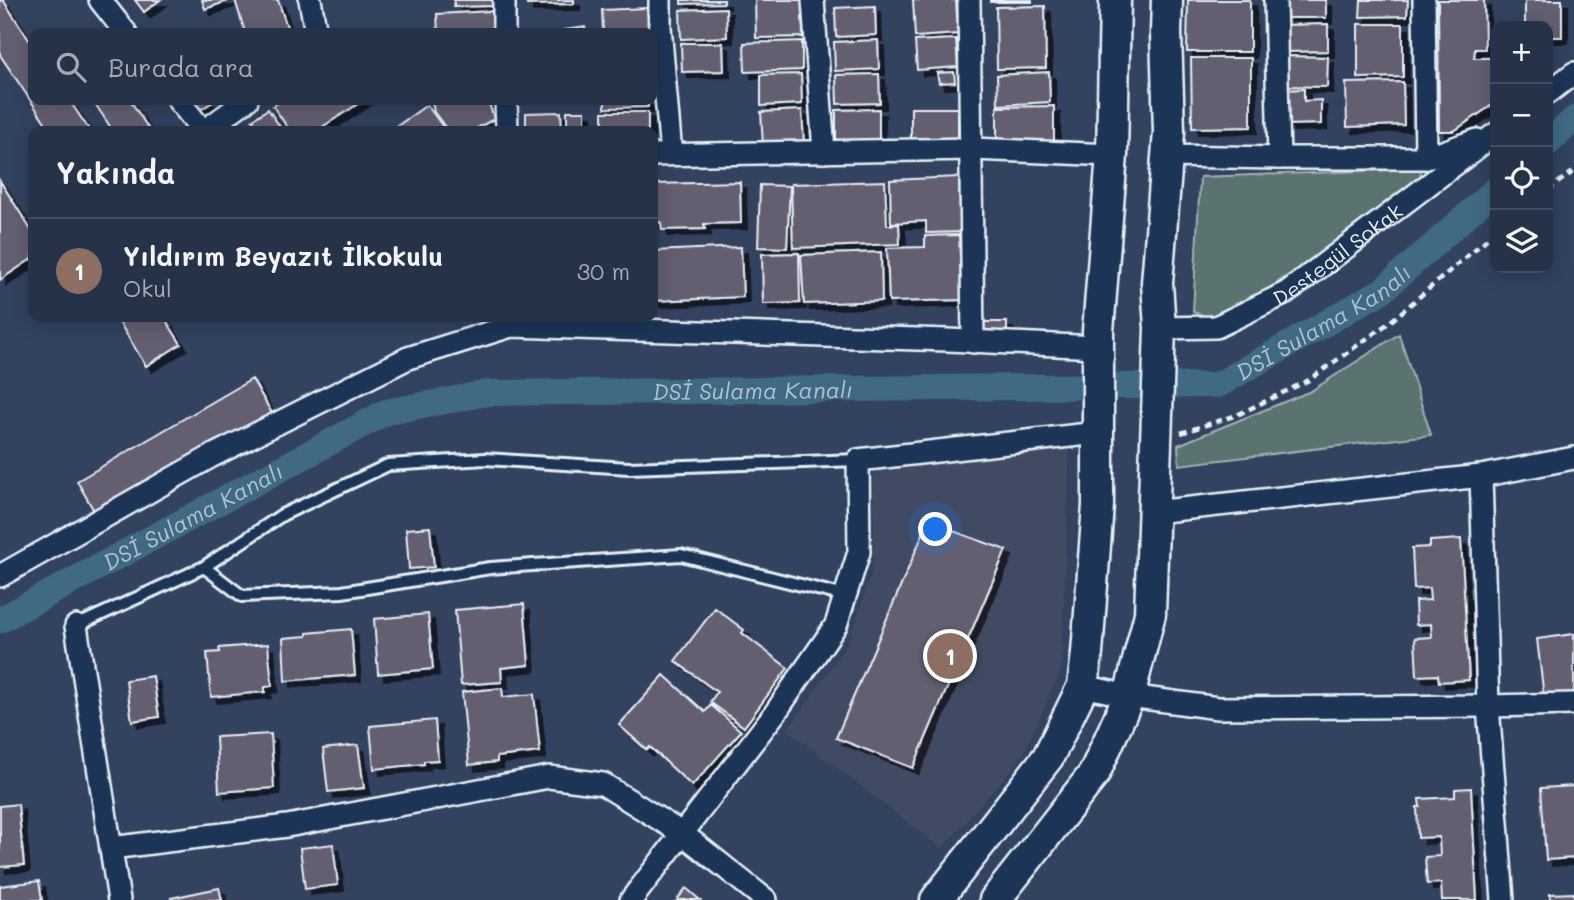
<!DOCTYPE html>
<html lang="tr">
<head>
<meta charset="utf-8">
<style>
	:root { --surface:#263247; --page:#323e52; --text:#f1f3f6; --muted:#a4aab4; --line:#424d60; --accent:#ff9aa2 }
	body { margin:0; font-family:Mali,sans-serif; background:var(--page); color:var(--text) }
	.controls { position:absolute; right:21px; top:21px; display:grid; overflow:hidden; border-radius:14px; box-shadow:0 4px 18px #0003 }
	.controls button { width:63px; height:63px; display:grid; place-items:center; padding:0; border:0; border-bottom:2px solid var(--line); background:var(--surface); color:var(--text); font:35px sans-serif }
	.you { position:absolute; left:936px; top:530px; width:24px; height:24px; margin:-18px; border:5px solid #fff; border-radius:50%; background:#1a73e8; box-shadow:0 0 0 10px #1a73e833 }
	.badge { display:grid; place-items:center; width:46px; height:46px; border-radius:50%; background:var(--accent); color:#fff; font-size:23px; font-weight:700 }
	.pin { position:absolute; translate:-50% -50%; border:4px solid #fff; box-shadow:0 2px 7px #0006 }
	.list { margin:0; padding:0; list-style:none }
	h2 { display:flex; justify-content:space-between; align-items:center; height:91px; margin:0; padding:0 28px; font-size:30px }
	h2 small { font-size:23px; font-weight:400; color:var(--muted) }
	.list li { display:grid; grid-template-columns:46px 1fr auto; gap:21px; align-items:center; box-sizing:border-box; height:105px; padding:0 28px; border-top:2px solid var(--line) }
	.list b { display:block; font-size:26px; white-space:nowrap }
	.list p { margin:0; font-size:23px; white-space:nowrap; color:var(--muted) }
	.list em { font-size:23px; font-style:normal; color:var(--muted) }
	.icon { flex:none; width:38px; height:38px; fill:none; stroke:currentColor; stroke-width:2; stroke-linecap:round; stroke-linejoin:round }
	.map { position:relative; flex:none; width:1574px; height:900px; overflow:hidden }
	.search { position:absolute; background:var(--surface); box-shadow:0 4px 18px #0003; left:28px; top:28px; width:630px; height:77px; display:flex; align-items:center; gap:18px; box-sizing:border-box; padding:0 24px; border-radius:14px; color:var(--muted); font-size:26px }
	.panel { position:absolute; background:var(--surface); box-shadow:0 4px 18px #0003; left:28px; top:126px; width:630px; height:196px; border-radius:14px }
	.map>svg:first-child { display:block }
</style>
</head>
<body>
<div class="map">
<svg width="1574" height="900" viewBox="0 0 1574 900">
	<defs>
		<filter id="shadow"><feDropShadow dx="6" dy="6" stdDeviation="0" flood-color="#0009"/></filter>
	</defs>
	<rect width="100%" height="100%" fill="#32425f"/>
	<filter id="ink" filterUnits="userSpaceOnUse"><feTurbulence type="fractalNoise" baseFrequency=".0143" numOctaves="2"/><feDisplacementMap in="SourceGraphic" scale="14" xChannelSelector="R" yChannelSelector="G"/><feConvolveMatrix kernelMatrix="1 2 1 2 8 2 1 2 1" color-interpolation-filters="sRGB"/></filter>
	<g filter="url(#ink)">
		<path fill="#414b64" d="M1070,447L1061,671L1021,758L942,849L788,730L849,642L873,569L874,466Z"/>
		<path fill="#5a7370" stroke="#a1b2b4" stroke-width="2" d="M1421,169L1420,183L1261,294L1209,317L1193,312L1200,177Z
			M1399,334L1431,435L1179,465L1178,445L1311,391Z"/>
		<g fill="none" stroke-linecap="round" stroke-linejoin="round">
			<g stroke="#3f6b83" stroke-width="26">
				<path d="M1548,143L1574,119"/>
				<path id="s1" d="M0,620L386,412L488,393L1218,385L1383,290L1495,190"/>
			</g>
		</g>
		<path fill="#635f71" stroke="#e8f1f8" stroke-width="2" filter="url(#shadow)" d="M0,0H3L33,46V100H69L90,131H51L0,55Z
			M135,0H160L144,12Z
			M202,0H228V1L205,9Z
			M235,0H278L289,33H242L245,32Z
			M454,0H492V6L454,7Z
			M527,0H574V4L527,5Z
			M681,0H724V3L681,4Z
			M755,0H802L803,37L756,38Z
			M913,0H956L958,34L915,37Z
			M990,0H1032V2H990Z
			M1188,0H1250V52H1187Z
			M1285,0H1326V18H1285Z
			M1361,0H1408L1407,16L1360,17Z
			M1438,0H1484L1485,49H1475L1474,58H1495V103L1454,131H1439Z
			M1525,0H1562V37H1548V26H1525Z
			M875,6L876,35L836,37L835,8Z
			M1045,6L1046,68L997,69L996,7Z
			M647,8L648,33H603L602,10Z
			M726,8L727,37L681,39L680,10Z
			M492,11L493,33H438L437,14Z
			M1328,24V51L1285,52V25Z
			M1358,24H1403V77L1358,78Z
			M585,27L586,33H563V30Z
			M956,39L958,67L917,70L915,41Z
			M878,40L879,69L835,71L834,42Z
			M802,41V70L745,72L744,43Z
			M681,43H723L724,71L682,72Z
			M1285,56L1328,57L1327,87L1284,86Z
			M1191,58H1251V127L1192,128Z
			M954,72L955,82L939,83L937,73Z
			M1049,72L1050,102L998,105L997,75Z
			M801,74L802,104L761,106V75Z
			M879,74L880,103L837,104L836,75Z
			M1403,82L1404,125L1347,127L1346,83Z
			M1304,89V101L1321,100V124L1285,125V90Z
			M97,100H130L150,131H113L94,102Z
			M193,100H216L200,110Z
			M282,100H364L316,131H290L273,106Z
			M440,100H488L494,119L472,131H448L434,112L432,101Z
			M605,100H648V107L605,108Z
			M427,105L446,131H390Z
			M1054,106V141L997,142V107Z
			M911,108H958V143H911Z
			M268,109L283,131H236L246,124L249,128L255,124L252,120Z
			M879,109V144H836V110Z
			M802,110L804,144L763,146L761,112Z
			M567,111H585V131H573V129H567Z
			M561,112L562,131H526V113Z
			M603,112H648V131H603Z
			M959,177L961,232L926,233V221L891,223L890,180Z
			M0,181L33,233V258L0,280Z
			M885,181L887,225L899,224L900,244L793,248L791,184Z
			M740,182L741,223L704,224L705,229L662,230L661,222L653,223V184Z
			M760,185L790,186L787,248L758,247Z
			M959,235L962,300L889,302L887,248L925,247V236Z
			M741,247L743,297L653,301V251Z
			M881,252L882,301L804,304L801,255Z
			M799,253L800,303L763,304L762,254Z
			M116,317H164L181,344L146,366Z
			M984,322H1007V340H984Z
			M252,379L273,415L97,516L77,481Z
			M928,522L1006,550L913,768L836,738Z
			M430,527L434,567L409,569L406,529Z
			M1461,539L1469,680L1439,682L1438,675L1417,676L1415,638L1432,637L1431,624L1416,625L1415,601L1430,600L1429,588L1414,589L1412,548L1430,547V541Z
			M524,604L529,665L501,668L502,682L461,685L455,610Z
			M715,608L744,630L742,633L788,668L744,727L710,702L717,692L675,661Z
			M428,614L433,669L378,674L374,619Z
			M351,629L355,675L285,681L283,638L307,636V633Z
			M1574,634V698L1544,697L1537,639Z
			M268,644L272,686L265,687V692L211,697L207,653L220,652L219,648Z
			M664,675L705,712L711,705L741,731L692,786L650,747L647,750L619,725Z
			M153,676L159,717L132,721L126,680Z
			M502,688L503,697L534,694L540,752L497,757V762L469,765L462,692Z
			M435,720L438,760L424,761V764L374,769L370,726Z
			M271,734L274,788L219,792L216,737Z
			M358,745L364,788L328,792L323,749Z
			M1574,786V858L1546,860L1541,788Z
			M1471,788L1477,900H1442L1441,883L1427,884L1425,857L1440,856L1439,837L1418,838L1417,807H1420L1419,799L1455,797V789Z
			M18,804L24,865L0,867V806Z
			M333,844L338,885L305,889L300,848Z
			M39,881L42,900H0V886Z
			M219,888L222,900H172L171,898Z
			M686,888L700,900H677Z
			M1574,893V900H1550V894Z"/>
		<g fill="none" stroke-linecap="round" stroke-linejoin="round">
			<g stroke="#e8f1f8" stroke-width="16">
				<path id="service" d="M204,567L242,596L342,592L490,568L681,555L845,596
					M76,626L204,567L282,515L388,465L485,459L629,468L858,460"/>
			</g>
			<g stroke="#e8f1f8" stroke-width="26">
				<g id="minor">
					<path d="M100,0L126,33"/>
					<path d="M310,0L316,33"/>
					<path d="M504,0V33"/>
					<path d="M660,0V27L671,154"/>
					<path d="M813,0L824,152"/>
					<path d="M969,0L973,342"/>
					<path d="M1275,0L1279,158H1426"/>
					<path d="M1424,0L1426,158L1477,140"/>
					<path d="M1548,93L1574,73"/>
					<path d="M178,100L203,131"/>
					<path d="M506,100L507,131"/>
					<path d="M204,131L247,100"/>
					<path d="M653,155L972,149L1112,155"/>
					<path d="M1167,156L1279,158"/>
					<path id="s2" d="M1160,328L1216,327L1286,293L1495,134"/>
					<path d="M1481,476L1488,706L1503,900"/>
					<path d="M1154,512L1481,476L1574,458"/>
					<path d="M0,576L212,456L408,358L511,326L948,340L1098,347"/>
					<path d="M76,626L119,900"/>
					<path d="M1083,686L1129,696L1218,708L1488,706L1574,704"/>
					<path d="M111,848L287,826L549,777L603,784L683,834L766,900"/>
					<path d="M631,900L775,713L836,625L859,552L858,460L1097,433"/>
				</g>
			</g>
			<g stroke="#e8f1f8" stroke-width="35">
				<path id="secondary" d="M936,900L1048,757L1083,686L1087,653L1098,505V331L1112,155L1115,0
					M995,900L1094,774L1129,696L1150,614L1160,328L1157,283L1169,132L1166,32L1167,0"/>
			</g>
			<path stroke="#e8f1f8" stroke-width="4.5" stroke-dasharray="7 5" stroke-linecap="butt" d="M1548,190L1574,171
				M1181,433L1237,415L1309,380L1390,322L1495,232"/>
			<use href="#service" stroke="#1d3557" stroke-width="10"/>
			<use href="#minor" stroke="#1d3557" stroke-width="21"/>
			<use href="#secondary" stroke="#1d3557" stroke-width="30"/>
		</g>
	</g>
	<g text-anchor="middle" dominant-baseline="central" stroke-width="5" stroke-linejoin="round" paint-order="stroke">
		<g font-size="21" fill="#e8f1f8" stroke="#1d3557">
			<text stroke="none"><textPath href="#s2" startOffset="198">Destegül Sokak</textPath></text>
		</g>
		<g font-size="23" font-style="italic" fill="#adc2cf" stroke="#1d3557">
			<text stroke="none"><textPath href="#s1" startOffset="1395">DSİ Sulama Kanalı</textPath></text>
			<text stroke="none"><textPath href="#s1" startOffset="807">DSİ Sulama Kanalı</textPath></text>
			<text stroke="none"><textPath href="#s1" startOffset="219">DSİ Sulama Kanalı</textPath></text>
		</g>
	</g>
</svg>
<div class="controls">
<button>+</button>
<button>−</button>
<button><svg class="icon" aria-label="locate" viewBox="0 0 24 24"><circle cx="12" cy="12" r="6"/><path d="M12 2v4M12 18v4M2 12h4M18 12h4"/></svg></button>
<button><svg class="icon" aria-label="layers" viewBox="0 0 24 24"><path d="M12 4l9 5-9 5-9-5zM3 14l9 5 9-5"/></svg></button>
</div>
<div class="you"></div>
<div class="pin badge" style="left:950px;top:656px;background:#8d6e63">1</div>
<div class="search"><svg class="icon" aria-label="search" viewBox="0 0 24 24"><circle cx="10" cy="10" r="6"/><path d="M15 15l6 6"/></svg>Burada ara</div>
<section class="panel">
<h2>Yakında<small></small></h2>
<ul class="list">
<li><span class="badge" style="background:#8d6e63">1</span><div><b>Yıldırım Beyazıt İlkokulu</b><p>Okul</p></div><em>30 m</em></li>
</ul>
</section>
</div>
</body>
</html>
